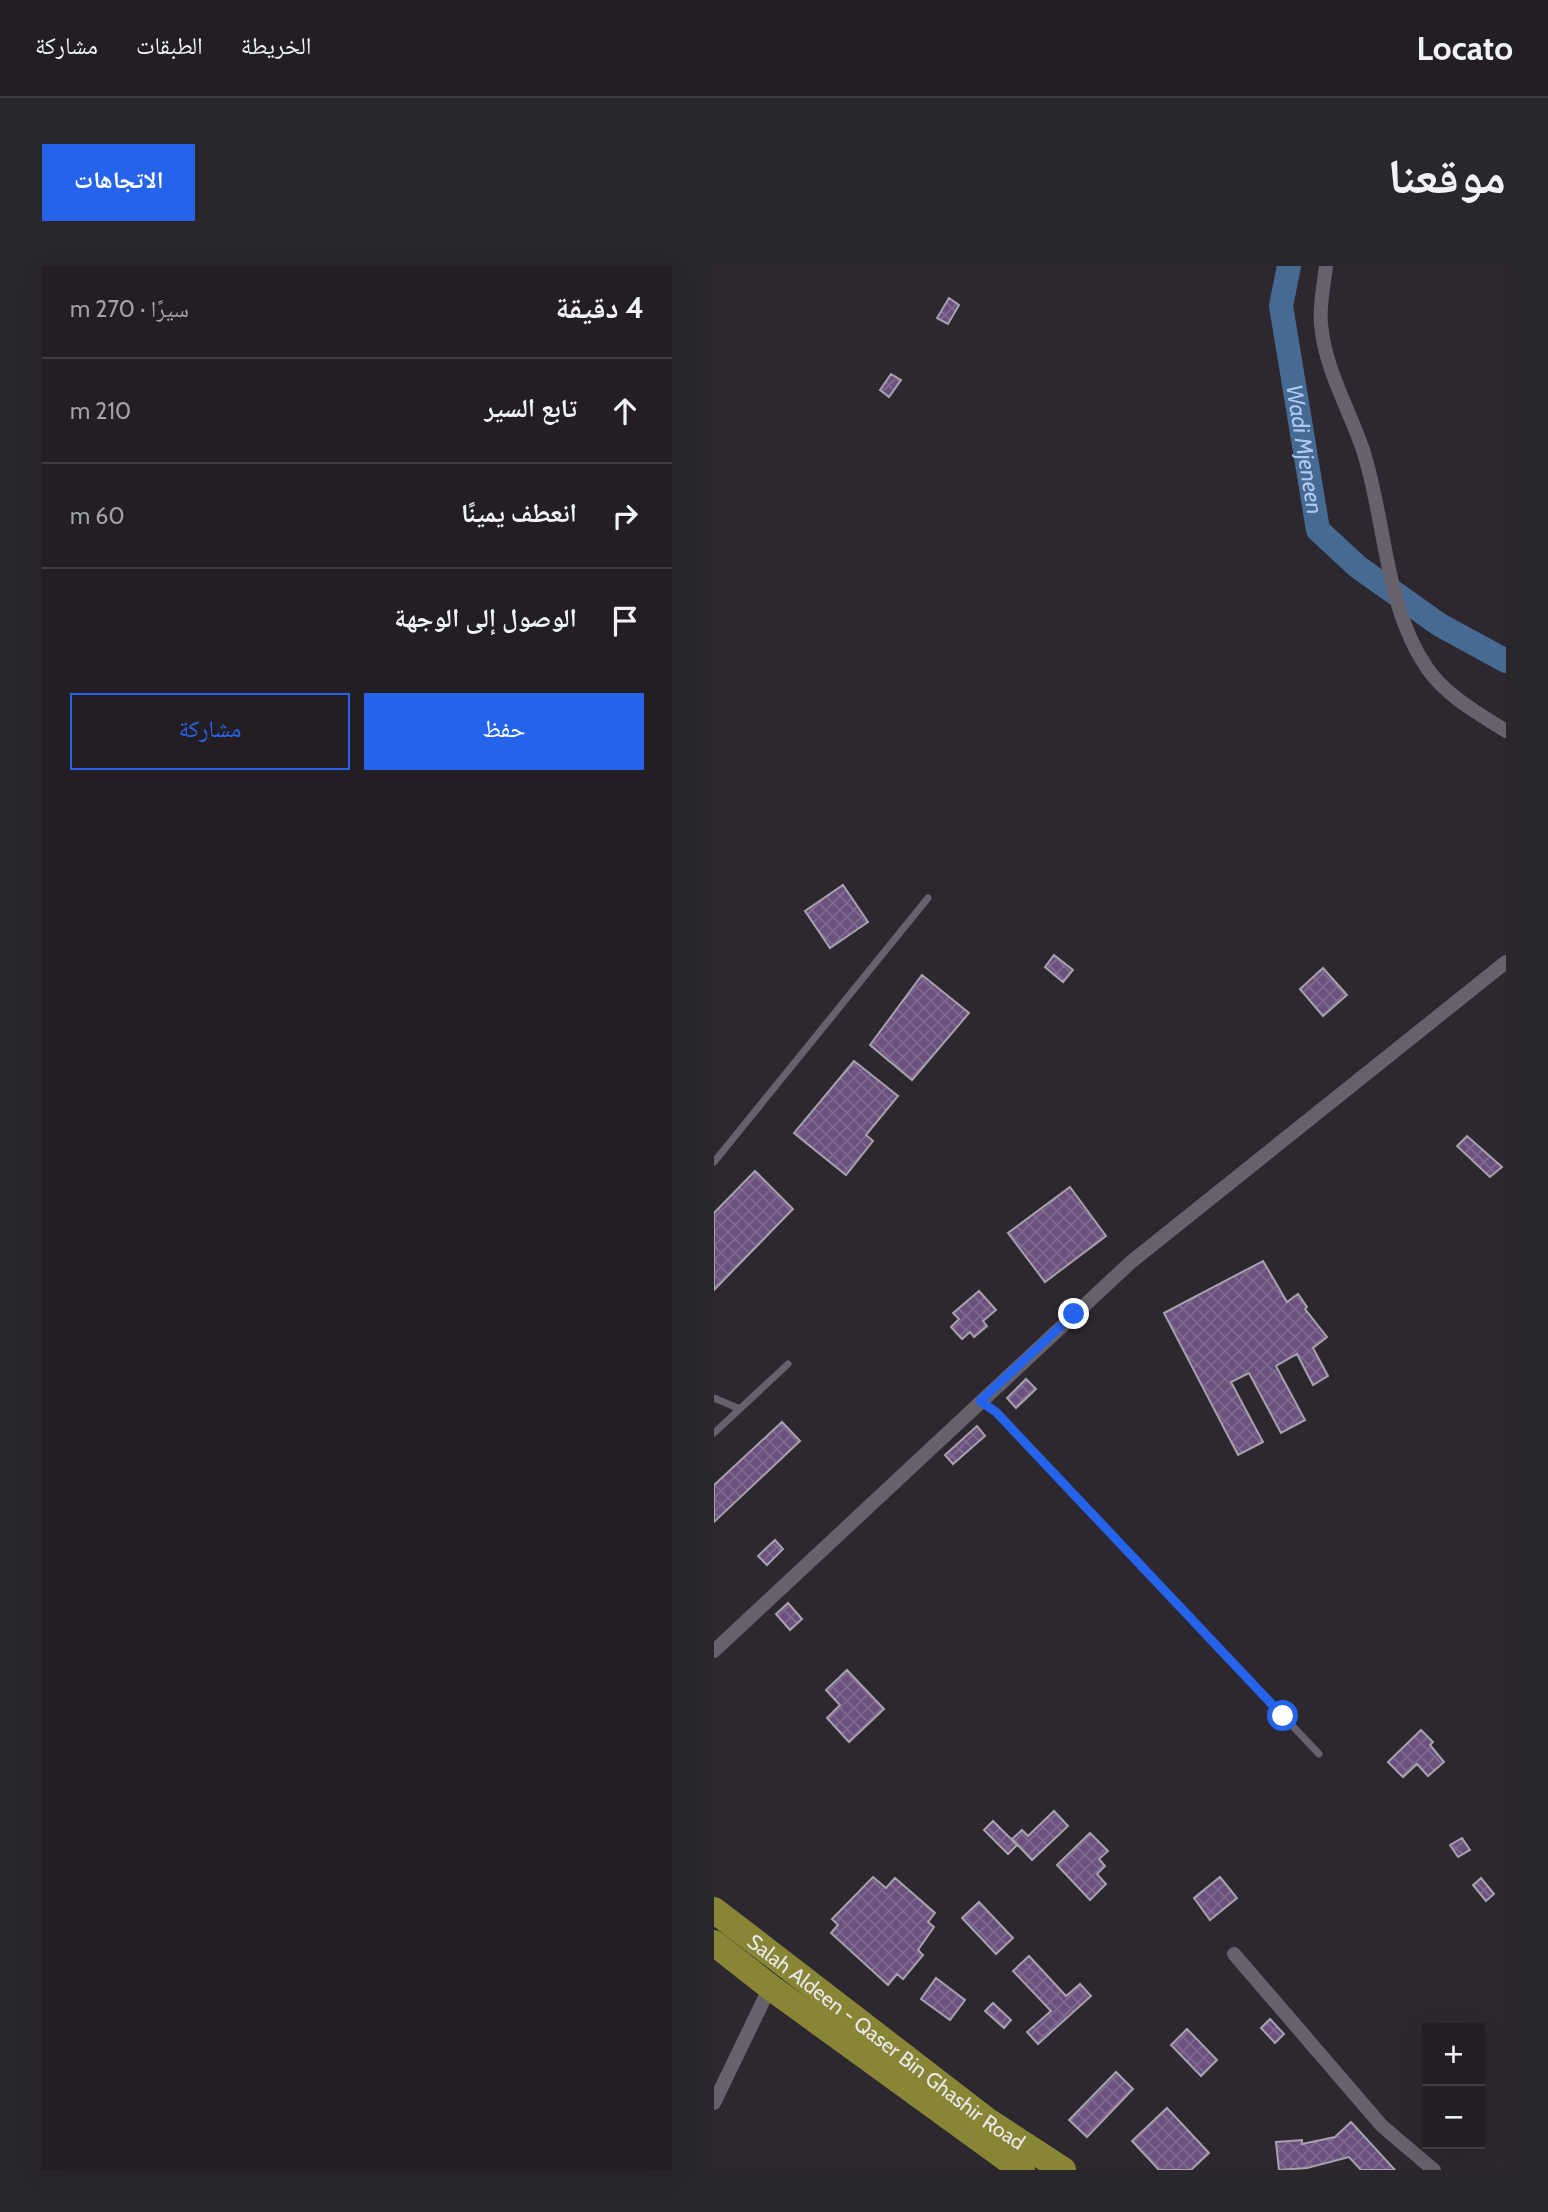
<!DOCTYPE html>
<html lang="ar">
<head>
<meta charset="utf-8">
<style>
	:root { --surface:#221e24; --page:#2a272c; --text:#f1f3f6; --muted:#a2a2a6; --line:#3f3c41; --accent:#2563eb }
	body { margin:0; font-family:Cabin,"Noto Naskh Arabic",sans-serif; background:var(--page); color:var(--text); direction:rtl }
	.controls { position:absolute; right:21px; bottom:21px; display:grid; overflow:hidden; border-radius:0px; box-shadow:0 7px 28px #0002 }
	.controls button { width:63px; height:63px; display:grid; place-items:center; padding:0; border:0; border-bottom:2px solid var(--line); background:var(--surface); color:var(--text); font:35px sans-serif }
	.stop { position:absolute; width:21px; height:21px; margin:-16px; border:5px solid #2563eb; border-radius:50%; background:#fff }
	.stop.end { background:#2563eb; border-color:#fff; box-shadow:0 2px 7px #0008 }
	.list { margin:0; padding:0; list-style:none }
	h2 { display:flex; justify-content:space-between; align-items:center; height:91px; margin:0; padding:0 28px; font-size:30px }
	h2 small { font-size:23px; font-weight:400; color:var(--muted) }
	.list li { display:grid; grid-template-columns:46px 1fr auto; gap:21px; align-items:center; box-sizing:border-box; height:105px; padding:0 28px; border-top:2px solid var(--line) }
	.list b { display:block; font-size:26px; white-space:nowrap }
	.list em { font-size:23px; font-style:normal; color:var(--muted) }
	.actions { display:flex; gap:14px; padding:21px 28px }
	.actions a { flex:1; padding:16px 0; border:2px solid var(--accent); border-radius:0px; text-align:center; font-size:24px; color:var(--accent) }
	.actions .main { background:var(--accent); color:#fff }
	.icon { flex:none; width:38px; height:38px; fill:none; stroke:currentColor; stroke-width:2; stroke-linecap:round; stroke-linejoin:round }
	.map { position:relative; flex:none; width:792px; height:1904px; overflow:hidden; direction:ltr; border-radius:0px }
	header { display:flex; align-items:center; gap:42px; box-sizing:border-box; height:98px; padding:0 35px; background:var(--surface); border-bottom:2px solid var(--line) }
	header strong { font-size:33px }
	nav { display:flex; gap:38px; margin-inline-start:auto; font-size:24px }
	.intro { display:flex; align-items:center; justify-content:space-between; box-sizing:border-box; height:168px; padding:0 42px }
	h1 { margin:0; font-size:49px }
	.button { padding:18px 32px; border-radius:0px; background:var(--accent); color:#fff; font-size:24px; font-weight:700 }
	main { display:flex; gap:42px; padding:0 42px }
	aside { flex:1; background:var(--surface); border-radius:0px; box-shadow:0 7px 28px #0002 }
	.map>svg:first-child { display:block }
</style>
</head>
<body>
<header>
<strong>Locato</strong>
<nav><a>الخريطة</a><a>الطبقات</a><a>مشاركة</a></nav>
</header>
<div class="intro"><h1>موقعنا</h1><a class="button">الاتجاهات</a></div>
<main>
<div class="map">
<svg width="792" height="1904" viewBox="0 0 792 1904">
	<defs>
		<pattern id="building-cross-hatch" width="8" height="8" patternUnits="userSpaceOnUse" patternTransform="scale(1.75)"><rect width="8" height="8" fill="#6b517e"/><path d="M0 0l8 8M0 8l8-8" fill="none" stroke="#806a90"/></pattern>
	</defs>
	<rect width="100%" height="100%" fill="#2d2830"/>
	<g fill="none" stroke-linecap="round" stroke-linejoin="round">
		<path stroke="#476a93" stroke-width="24" id="s1" d="M575,0L567,40L604,264L644,301L726,359L792,395"/>
	</g>
	<path fill="url(#building-cross-hatch)" stroke="#a7a1ac" stroke-width="2" d="M235,32L245,39L234,58L223,52Z
		M177,108L187,114L175,131L166,124Z
		M129,619L154,656L116,682L91,645Z
		M340,689L359,704L349,716L331,701Z
		M609,702L633,729L609,750L586,723Z
		M208,709L255,747L198,814L156,779Z
		M140,795L184,830L152,869L159,875L132,909L80,867Z
		M753,870L788,901L776,911L743,880Z
		M41,905L79,943L0,1024V947Z
		M356,921L392,970L331,1016L294,967Z
		M549,995L573,1036L584,1028L593,1041L591,1043L613,1071L599,1082L614,1110L599,1119L583,1088L562,1100L591,1154L567,1167L535,1107L517,1116L549,1176L524,1189L450,1047Z
		M265,1025L282,1044L269,1055L273,1060L260,1071L256,1066L248,1073L237,1061L245,1053L239,1047Z
		M312,1113L322,1123L302,1142L293,1132Z
		M68,1156L86,1175L0,1256V1219Z
		M263,1160L271,1170L239,1198L231,1189Z
		M61,1274L69,1283L53,1299L44,1290Z
		M74,1337L88,1353L76,1364L62,1348Z
		M133,1404L170,1443L135,1476L113,1452L126,1439L112,1424Z
		M707,1464L719,1476L716,1479L730,1496L714,1510L703,1498L689,1511L674,1496Z
		M340,1545L354,1560L318,1594L298,1573L308,1564L314,1570Z
		M279,1555L303,1579L294,1588L270,1564Z
		M376,1567L394,1585L385,1593L391,1600L383,1608L392,1618L376,1634L343,1599Z
		M748,1572L756,1584L744,1591L736,1579Z
		M159,1611L172,1622L181,1612L221,1647L214,1656L220,1661L204,1684L209,1689L189,1713L183,1708L174,1719L117,1667L124,1659L118,1653Z
		M506,1611L523,1632L496,1654L480,1632Z
		M767,1612L780,1628L772,1635L759,1619Z
		M265,1636L299,1672L282,1688L248,1652Z
		M315,1690L352,1730L366,1718L377,1730L324,1778L313,1766L337,1745L299,1705Z
		M222,1712L251,1734L236,1754L207,1733Z
		M279,1737L297,1754L290,1762L271,1745Z
		M556,1753L570,1768L561,1777L547,1762Z
		M473,1763L503,1794L487,1810L457,1779Z
		M402,1806L419,1823L373,1871L355,1854Z
		M453,1842L495,1887L477,1904H445L418,1875Z
		M637,1856L681,1904H647L635,1891L593,1902L565,1904L562,1876L588,1874V1878L621,1871Z"/>
	<g fill="none" stroke-linecap="round" stroke-linejoin="round">
		<path stroke="#67616b" stroke-width="7" d="M0,896L214,632
			M0,1132L26,1143
			M266,1135L282,1146L605,1488
			M0,1167L74,1098"/>
		<path stroke="#67616b" stroke-width="14" d="M612,0C610,19 605,39 607,58C611,104 635,142 649,184C672,255 670,339 713,402C731,429 765,448 792,465
			M0,1385L417,996L792,696
			M520,1688L668,1860L720,1904
			M0,1837L56,1721"/>
		<g stroke="#888635" stroke-width="26">
			<path id="s2" d="M0,1644L274,1855L349,1904"/>
			<path d="M0,1677L56,1721L308,1904"/>
		</g>
	</g>
	<g fill="none" stroke-linecap="round" stroke-linejoin="round">
		<path stroke="#2563eb" stroke-width="9" d="M360,1048L266,1135L282,1146L569,1450"/>
	</g>
	<g text-anchor="middle" dominant-baseline="central" stroke-width="5" stroke-linejoin="round" paint-order="stroke">
		<g font-size="21" fill="#eae7ec" stroke="#231e26">
			<text stroke="none"><textPath href="#s2" startOffset="217">Salah Aldeen - Qaser Bin Ghashir Road</textPath></text>
		</g>
		<g font-size="23" font-style="italic" fill="#accbf2" stroke="#231e26">
			<text stroke="none"><textPath href="#s1" startOffset="186">Wadi Mjeneen</textPath></text>
		</g>
	</g>
</svg>
<div class="controls">
<button>+</button>
<button>−</button>
</div>
<div class="stop" style="left:569px;top:1450px"></div>
<div class="stop end" style="left:360px;top:1048px"></div>
</div>
<aside>
<h2>4 دقيقة<small>سيرًا · 270 m</small></h2>
<ul class="list">
<li><svg class="icon" aria-label="ahead" viewBox="0 0 24 24"><path d="M12 20V5M6 11l6-6 6 6"/></svg><div><b>تابع السير</b></div><em>210 m</em></li>
<li><svg class="icon" aria-label="right" viewBox="0 0 24 24"><path d="M7 20v-9h11M14 6l5 5-5 5"/></svg><div><b>انعطف يمينًا</b></div><em>60 m</em></li>
<li><svg class="icon" aria-label="arrive" viewBox="0 0 24 24"><path d="M6 21V4h12l-3 4 3 4H6"/></svg><div><b>الوصول إلى الوجهة</b></div></li>
</ul>
<div class="actions"><a class="main">حفظ</a><a>مشاركة</a></div>
</aside>
</main>
</body>
</html>
